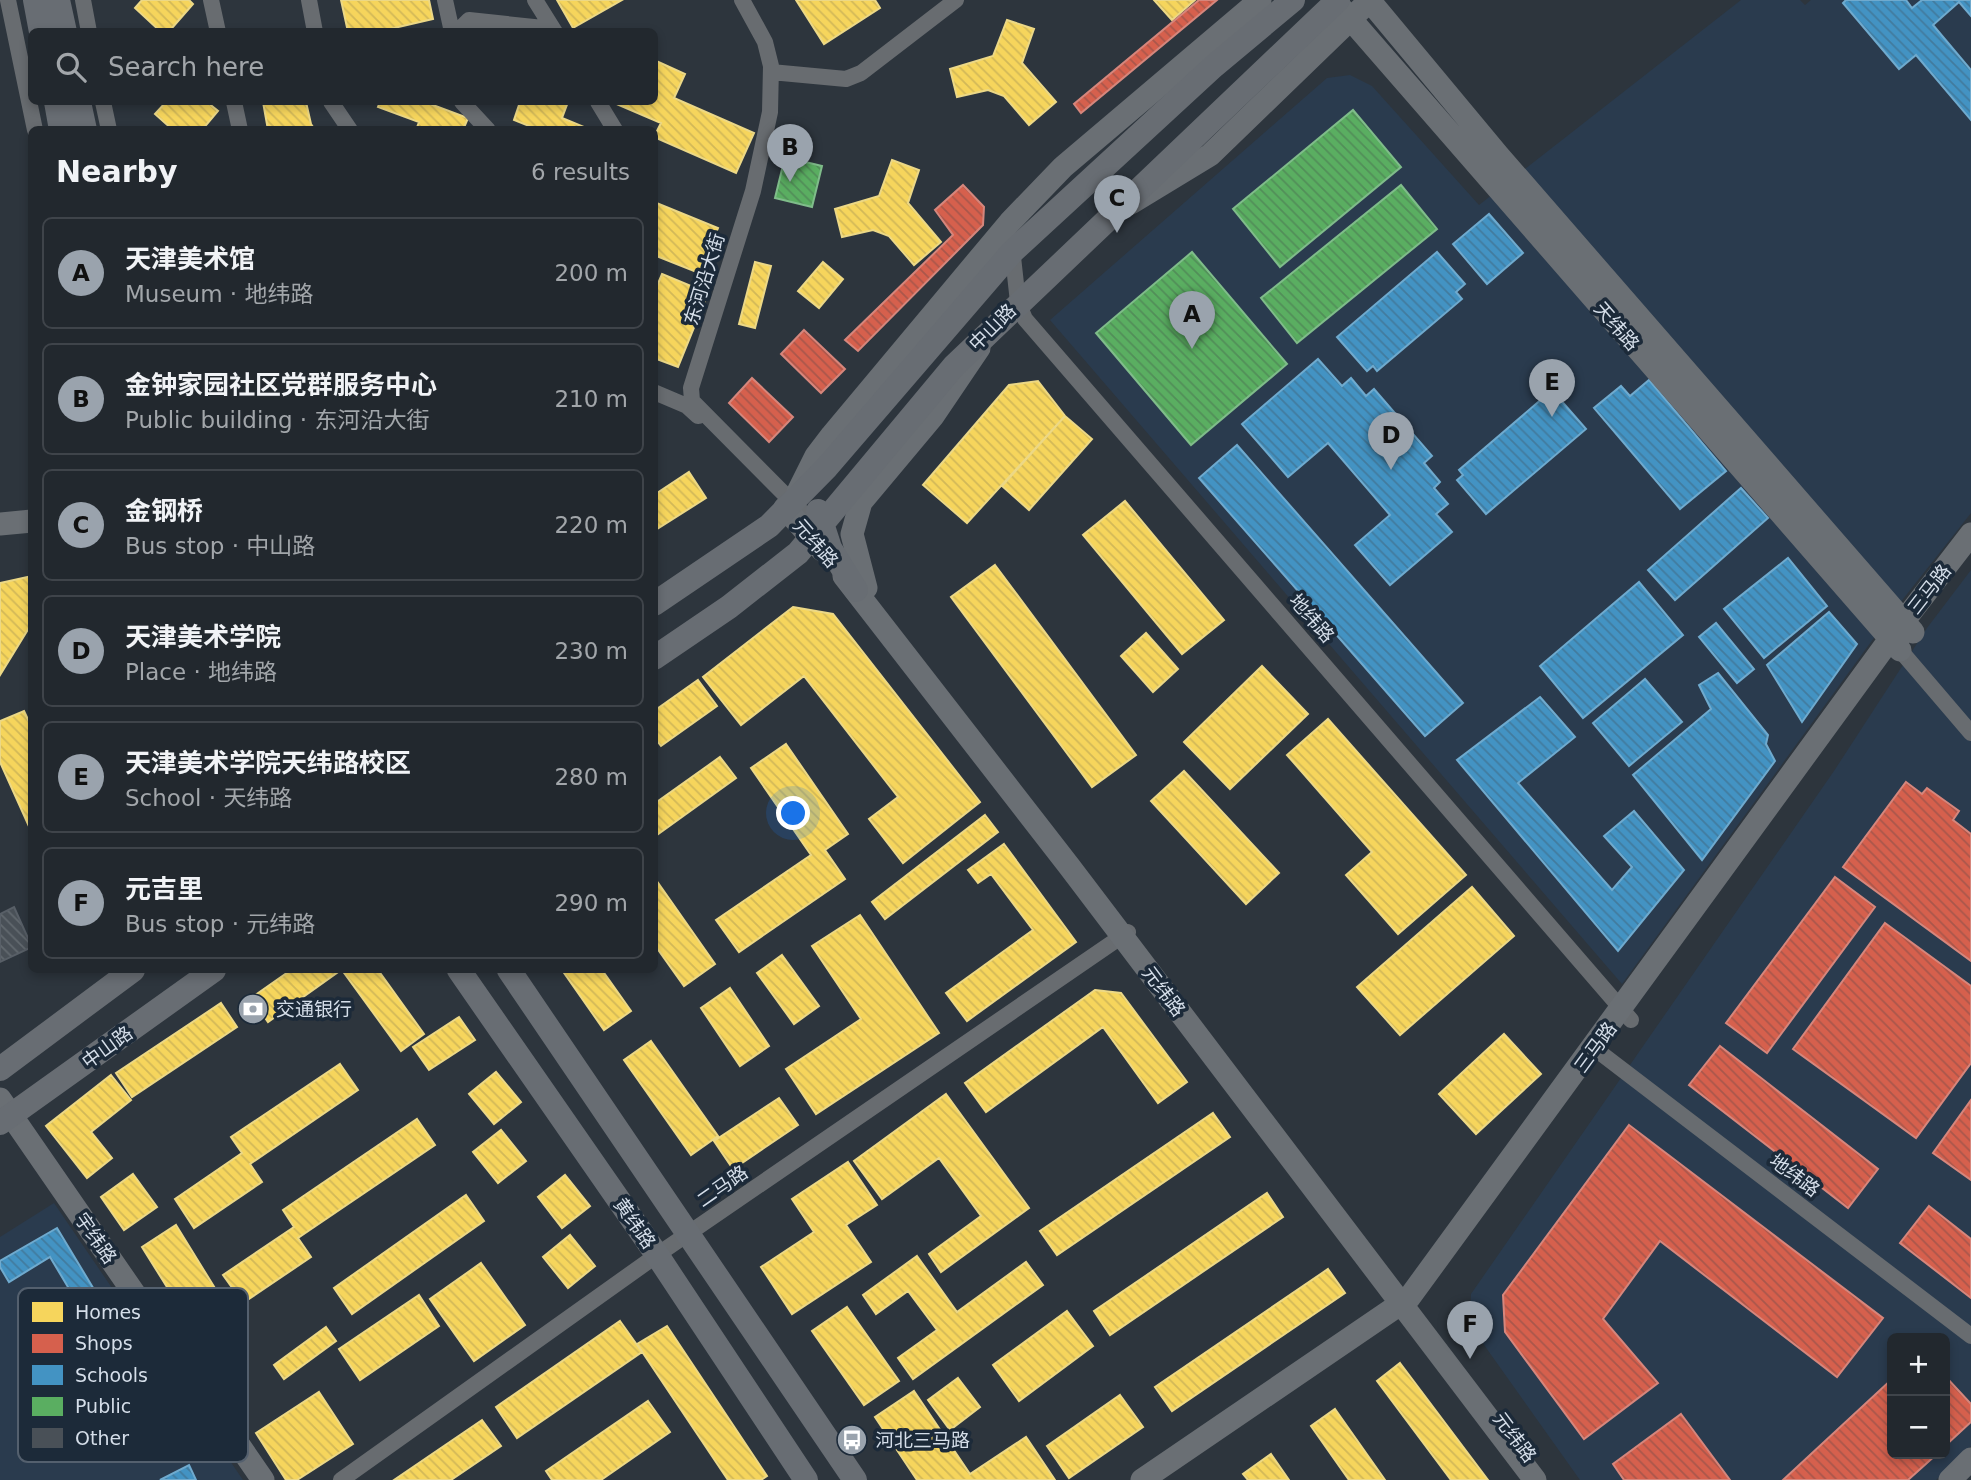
<!DOCTYPE html>
<html lang="en">
<head>
<meta charset="utf-8">
<style>
	:root { --surface:#22282e; --page:#2e343a; --text:#f1f3f6; --muted:#a2a6aa; --line:#3f444a; --accent:#9aa3ad }
	body { margin:0; font-family:"DejaVu Sans","Noto Sans SC",sans-serif; background:var(--page); color:var(--text) }
	.controls { position:absolute; right:21px; bottom:21px; display:grid; overflow:hidden; border-radius:10px; box-shadow:0 4px 10px #0003 }
	.controls button { width:63px; height:63px; display:grid; place-items:center; padding:0; border:0; border-bottom:2px solid var(--line); background:var(--surface); color:var(--text); font:35px sans-serif }
	.you { position:absolute; left:794px; top:814px; width:24px; height:24px; margin:-18px; border:5px solid #fff; border-radius:50%; background:#1a73e8; box-shadow:0 0 0 10px #1a73e833 }
	.badge { display:grid; place-items:center; width:46px; height:46px; border-radius:50%; background:var(--accent); color:#111; font-size:23px; font-weight:700 }
	.pin { position:absolute; translate:-50% -58px; filter:drop-shadow(0 2px 4px #0008) }
	.pin::after { content:''; position:absolute; top:37px; width:24px; height:21px; background:inherit; clip-path:polygon(0 0,100% 0,50% 100%) }
	.list { margin:0; padding:0; list-style:none }
	h2 { display:flex; justify-content:space-between; align-items:center; height:91px; margin:0; padding:0 28px; font-size:30px }
	h2 small { font-size:23px; font-weight:400; color:var(--muted) }
	.list li { display:grid; grid-template-columns:46px 1fr auto; gap:21px; align-items:center; box-sizing:border-box; height:112px; margin:0 14px 14px; padding:0 14px; border:2px solid var(--line); border-radius:10px }
	.list b { display:block; font-size:26px; white-space:nowrap }
	.list p { margin:0; font-size:23px; white-space:nowrap; color:var(--muted) }
	.list em { font-size:23px; font-style:normal; color:var(--muted) }
	.icon { flex:none; width:38px; height:38px; fill:none; stroke:currentColor; stroke-width:2; stroke-linecap:round; stroke-linejoin:round }
	.map { position:relative; flex:none; width:1971px; height:1480px; overflow:hidden }
	.search { position:absolute; background:var(--surface); box-shadow:0 4px 10px #0003; left:28px; top:28px; width:630px; height:77px; display:flex; align-items:center; gap:18px; box-sizing:border-box; padding:0 24px; border-radius:10px; color:var(--muted); font-size:26px }
	.panel { position:absolute; background:var(--surface); box-shadow:0 4px 10px #0003; left:28px; top:126px; width:630px; height:847px; border-radius:10px }
	.map>svg:first-child { display:block }
</style>
</head>
<body>
<div class="map">
<svg width="1971" height="1480" viewBox="0 0 1971 1480">
	<defs>
		<pattern id="homes-back-hatch" width="6" height="6" patternUnits="userSpaceOnUse" patternTransform="scale(1.75)"><rect width="6" height="6" fill="#f6d55c"/><path d="M-1 5l2 2M0 0l6 6M5-1l2 2" fill="none" stroke="#d2b858"/></pattern>
		<pattern id="shops-back-hatch" width="6" height="6" patternUnits="userSpaceOnUse" patternTransform="scale(1.75)"><rect width="6" height="6" fill="#d6604d"/><path d="M-1 5l2 2M0 0l6 6M5-1l2 2" fill="none" stroke="#a9574b"/></pattern>
		<pattern id="schools-back-hatch" width="6" height="6" patternUnits="userSpaceOnUse" patternTransform="scale(1.75)"><rect width="6" height="6" fill="#4393c3"/><path d="M-1 5l2 2M0 0l6 6M5-1l2 2" fill="none" stroke="#427b9e"/></pattern>
		<pattern id="public-back-hatch" width="6" height="6" patternUnits="userSpaceOnUse" patternTransform="scale(1.75)"><rect width="6" height="6" fill="#5aae61"/><path d="M-1 5l2 2M0 0l6 6M5-1l2 2" fill="none" stroke="#528e59"/></pattern>
		<pattern id="building-back-hatch" width="6" height="6" patternUnits="userSpaceOnUse" patternTransform="scale(1.75)"><rect width="6" height="6" fill="#495057"/><path d="M-1 5l2 2M0 0l6 6M5-1l2 2" fill="none" stroke="#62696f"/></pattern>
	</defs>
	<rect width="100%" height="100%" fill="#2d353d"/>
	<path fill="#2a3b4e" fill-rule="evenodd" d="M1741,0H1800L1805,5L1811,0H1971V513L1892,613L1622,984L1050,320L1327,78L1350,75L1372,86L1479,205Z
		M1971,570V1446L1936,1480H1580L1477,1335L1470,1317L1471,1294L1834,771L1927,628ZM1892,1338H1945V1454H1892Z
		M54,1203L243,1480H0V1237Z"/>
	<path fill="url(#homes-back-hatch)" stroke="#ecd886" stroke-width="2" d="M142,0H189L193,4L172,28L176,32H161L135,8Z
		M341,0H429L433,19L377,32H348Z
		M557,0H622L573,28Z
		M796,0H875L880,8L824,44Z
		M1154,0H1195L1172,20Z
		M1007,20L1034,29L1022,63L1056,102L1029,125L1004,96L988,90L957,97L950,69L993,56Z
		M654,60L685,74L674,98L754,133L736,173L654,137L661,123L612,102H654Z
		M166,102H207L218,111L202,130H173L155,114Z
		M263,102H306L311,124L315,130H268Z
		M380,102H425L468,118L463,130H416L419,122L378,107Z
		M520,102H568L562,118L591,130H539L514,120Z
		M892,160L919,170L908,203L941,242L914,265L889,236L873,230L842,237L835,209L879,196Z
		M654,202L718,228L699,273L654,255Z
		M755,262L771,266L755,328L739,324Z
		M823,262L843,279L819,308L798,291Z
		M662,274L708,293L678,367L654,358V293Z
		M1038,381L1065,416L967,523L923,485L1009,385Z
		M1065,416L1092,439L1029,510L1002,486Z
		M689,472L706,498L654,531V495Z
		M1125,501L1224,620L1182,654L1083,535Z
		M995,565L1136,755L1092,787L951,597Z
		M32,576V623L0,675V583Z
		M793,607L833,614L980,802L903,863L869,819L898,797L804,676L741,725L703,677Z
		M1146,633L1178,669L1153,692L1121,656Z
		M1262,666L1308,714L1230,789L1184,742Z
		M698,680L717,706L661,746L654,737V711Z
		M24,711L32,728V833L0,762V721Z
		M1328,719L1466,875L1398,934L1346,875L1372,852L1287,755Z
		M786,744L848,834L825,850L845,879L739,952L716,920L811,855L751,768Z
		M720,757L736,778L657,835L654,804Z
		M1184,771L1279,873L1246,904L1151,801Z
		M985,815L998,832L885,919L872,902Z
		M1004,844L1076,942L967,1021L946,993L1033,930L991,874L978,883L968,870Z
		M654,877L715,964L684,986L654,944Z
		M1472,887L1514,936L1400,1035L1357,987Z
		M860,915L939,1033L816,1114L786,1069L861,1019L812,946Z
		M782,955L819,1006L794,1024L757,973Z
		M291,970H341L268,1022L251,998Z
		M342,970H378L424,1034L401,1051Z
		M562,970H602L631,1011L604,1030Z
		M730,988L769,1046L740,1066L701,1008Z
		M1095,990L1121,993L1187,1082L1158,1103L1103,1027L986,1112L965,1083Z
		M221,1003L237,1027L132,1097L116,1073Z
		M459,1017L475,1040L429,1070L413,1047Z
		M1504,1034L1541,1074L1476,1134L1439,1094Z
		M651,1041L718,1136L691,1155L624,1060Z
		M340,1064L358,1090L250,1164L262,1182L194,1228L175,1199L242,1153L231,1137Z
		M496,1072L521,1102L494,1124L469,1094Z
		M111,1075L131,1100L91,1132L112,1158L87,1178L46,1126Z
		M946,1094L1029,1208L941,1272L929,1254L981,1216L939,1158L882,1199L854,1161Z
		M779,1098L798,1125L733,1169L714,1141Z
		M1213,1113L1230,1137L1057,1255L1040,1231Z
		M417,1119L435,1145L298,1238L311,1257L243,1303L223,1275L294,1227L283,1210Z
		M501,1130L526,1161L498,1183L473,1152Z
		M848,1162L877,1205L846,1225L871,1262L792,1314L761,1267L814,1232L792,1199Z
		M133,1174L157,1207L124,1230L101,1197Z
		M565,1175L590,1206L562,1228L538,1197Z
		M1267,1193L1283,1217L1110,1335L1094,1311Z
		M466,1195L484,1221L352,1314L334,1288Z
		M176,1225L229,1311L195,1332L142,1247Z
		M570,1235L595,1266L568,1288L543,1257Z
		M917,1256L957,1312L1026,1262L1043,1285L913,1379L898,1358L937,1330L908,1291L876,1314L863,1295Z
		M481,1263L525,1325L474,1361L430,1299Z
		M1328,1269L1345,1293L1172,1411L1155,1387Z
		M419,1295L439,1326L360,1380L339,1349Z
		M847,1307L899,1381L864,1405L812,1331Z
		M1067,1311L1093,1346L1019,1401L993,1365Z
		M620,1321L642,1352L517,1438L496,1407Z
		M667,1326L767,1476L761,1480H728L637,1344Z
		M326,1327L336,1341L284,1379L274,1365Z
		M1400,1363L1488,1480H1451L1377,1381Z
		M958,1378L980,1407L950,1430L928,1400Z
		M914,1391L970,1474L1026,1437L1055,1480H917L875,1417Z
		M319,1392L353,1444L297,1480H286L256,1433Z
		M1120,1395L1143,1427L1069,1478L1047,1446Z
		M648,1401L670,1432L601,1480H552L546,1471Z
		M1335,1409L1385,1480H1349L1311,1426Z
		M482,1420L501,1446L451,1480H394Z
		M1271,1454L1289,1480H1248L1243,1474Z"/>
	<path fill="url(#shops-back-hatch)" stroke="#d6867c" stroke-width="2" d="M1199,0H1217L1081,113L1074,104Z
		M963,185L984,207L983,225L858,351L845,340L953,235L935,210Z
		M804,330L845,369L821,393L781,354Z
		M752,378L793,417L769,442L729,403Z
		M1906,782L1922,794L1927,788L1959,811L1953,820L1971,834V961L1843,867Z
		M1835,877L1875,907L1767,1053L1726,1023Z
		M1885,923L1971,986V1063L1916,1138L1793,1049Z
		M1720,1046L1878,1169L1848,1208L1689,1085Z
		M1971,1100V1180L1933,1153Z
		M1629,1125L1883,1318L1837,1377L1660,1241L1603,1319L1658,1383L1584,1439L1505,1332L1503,1295Z
		M1929,1206L1971,1239V1298L1900,1243Z
		M1945,1376L1971,1404V1422L1945,1446Z
		M1892,1379V1454H1937L1908,1480H1783Z
		M1681,1414L1730,1480H1624L1613,1464Z"/>
	<path fill="url(#schools-back-hatch)" stroke="#6faace" stroke-width="2" d="M1846,0H1906L1912,8L1922,0H1971V16L1959,2L1933,25L1971,70V120L1916,55L1899,69L1843,3Z
		M1489,214L1523,253L1487,284L1453,244Z
		M1437,252L1465,284L1456,292L1462,299L1377,371L1373,366L1367,371L1337,337Z
		M1318,359L1342,386L1351,378L1366,396L1374,389L1432,456L1424,463L1440,482L1434,488L1448,504L1436,514L1452,532L1390,585L1355,545L1390,515L1328,443L1288,477L1242,424Z
		M1649,380L1726,471L1680,509L1594,408L1621,386L1630,396Z
		M1558,397L1586,429L1486,514L1457,480L1463,475L1459,470L1543,398L1549,405Z
		M1237,445L1463,703L1425,736L1199,478Z
		M1741,488L1768,518L1675,600L1648,570Z
		M1788,558L1827,606L1764,658L1724,609Z
		M1639,582L1683,635L1583,718L1540,666Z
		M1829,612L1857,644L1802,722L1767,665Z
		M1716,623L1754,669L1737,683L1699,637Z
		M1718,673L1768,735L1766,744L1775,761L1702,860L1633,775L1711,709L1699,685Z
		M1645,679L1682,722L1629,766L1593,723Z
		M1540,697L1575,737L1518,783L1612,890L1632,867L1604,836L1634,811L1684,870L1618,951L1457,760Z
		M57,1228L107,1311L89,1322L50,1257L9,1282L0,1267V1261Z
		M189,1465L196,1480H160Z"/>
	<path fill="url(#public-back-hatch)" stroke="#7fbc8a" stroke-width="2" d="M1353,110L1401,167L1280,267L1233,209Z
		M785,157L822,166L812,207L775,198Z
		M1401,185L1437,229L1297,343L1261,298Z
		M1192,252L1287,364L1191,445L1096,333Z"/>
	<path fill="url(#building-back-hatch)" stroke="#585f67" stroke-width="2" d="M14,907L32,947L0,962V914Z"/>
	<g fill="none" stroke-linecap="round" stroke-linejoin="round">
		<path stroke="#686c70" stroke-width="16" d="M8,0L35,130
			M83,0L89,32
			M211,0L218,32
			M309,0L315,32
			M445,0L452,32
			M535,0L555,32
			M742,0L765,42L771,66L770,112L753,191L691,388L692,401L817,527
			M457,32L469,20L553,29
			M771,72L846,79L861,73L956,0
			M103,102L109,130
			M234,102L240,130
			M331,102L350,130
			M462,102L488,130
			M598,102L615,130
			M1012,248L1018,302L1025,319L1631,1020
			M654,392L687,406L698,416
			M1900,650L1971,733
			M1594,1048L1971,1336
			M341,1480L657,1255L1128,932"/>
		<path stroke="#6a6f74" stroke-width="23" d="M1334,0L1900,650
			M1369,0L1498,155L1913,632
			M1131,203L1210,155L1361,9
			M798,492L816,456L832,435L1010,222L1063,167L1260,0
			M785,508L822,550
			M0,524L32,521
			M844,576L1069,866L1535,1480
			M866,588L852,534L861,502L933,416L979,348
			M0,1099L263,1480
			M1142,1480L1409,1298L1890,639L1971,534
			M1950,1480L1971,1459"/>
		<path stroke="#686d73" stroke-width="24" d="M35,0L41,32
			M58,0L65,32
			M56,102L61,130
			M79,102L85,130
			M818,511L830,548L856,590
			M654,604L769,526L827,467L1012,252L1214,66L1293,0
			M654,658L729,607L798,553L954,366L1338,0
			M459,970L657,1255L806,1480
			M509,970L855,1480
			M0,1069L133,970
			M0,1123L214,970"/>
	</g>
	<defs>
		<g id="bank-disc" transform="scale(1.575)"><circle r="9.5" fill="#9aa3ad" stroke="#1c2a39"/><path d="M-6-4H6V4H-6ZM0-2.3a2.3 2.3 0 1 0 0 4.6a2.3 2.3 0 1 0 0-4.6Z" fill="#fff"/></g>
		<g id="bus-disc" transform="scale(1.575)"><circle r="9.5" fill="#9aa3ad" stroke="#1c2a39"/><path d="M-5-6H5V4H4V6H2V4H-2V6H-4V4H-5ZM-3.5-4V0h7V-4ZM-3.5 1.2v1.5H-2V1.2ZM2 1.2v1.5H3.5V1.2Z" fill="#fff"/></g>
	</defs>
	<g fill-rule="evenodd">
		<use href="#bank-disc" x="253" y="1009"/>
		<use href="#bus-disc" x="852" y="1440"/>
	</g>
	<g text-anchor="middle" dominant-baseline="central" stroke-width="7" stroke-linejoin="round" paint-order="stroke">
		<g font-size="19" fill="#d5dee9" stroke="#1c2a39">
			<text transform="translate(704 279) rotate(-73)">东河沿大街</text>
			<text transform="translate(1617 326) rotate(49)">天纬路</text>
			<text transform="translate(992 327) rotate(-45)">中山路</text>
			<text transform="translate(816 543) rotate(49)">元纬路</text>
			<text transform="translate(1929 589) rotate(-52)">三马路</text>
			<text transform="translate(1312 618) rotate(49)">地纬路</text>
			<text transform="translate(1164 991) rotate(53)">元纬路</text>
			<text transform="translate(107 1047) rotate(-36)">中山路</text>
			<text transform="translate(1595 1047) rotate(-54)">三马路</text>
			<text transform="translate(1795 1175) rotate(37)">地纬路</text>
			<text transform="translate(722 1186) rotate(-35)">二马路</text>
			<text transform="translate(635 1223) rotate(55)">黄纬路</text>
			<text transform="translate(96 1238) rotate(55)">宇纬路</text>
			<text transform="translate(1515 1437) rotate(53)">元纬路</text>
		</g>
		<g font-size="19" fill="#d5dee9" stroke="#1c2a39" text-anchor="start">
			<text x="276" y="1009">交通银行</text>
			<text x="875" y="1440">河北三马路</text>
		</g>
	</g>
	<rect x="18" y="1288" width="230" height="174" rx="10" fill="#1c2a39" stroke="#54606e" stroke-width="2"/>
	<rect x="32" y="1302" width="31" height="20" fill="#f6d55c"/>
	<rect x="32" y="1334" width="31" height="19" fill="#d6604d"/>
	<rect x="32" y="1365" width="31" height="20" fill="#4393c3"/>
	<rect x="32" y="1397" width="31" height="19" fill="#5aae61"/>
	<rect x="32" y="1428" width="31" height="20" fill="#495057"/>
	<g font-size="19" fill="#d5dee9">
		<text x="75" y="1319">Homes</text>
		<text x="75" y="1350">Shops</text>
		<text x="75" y="1382">Schools</text>
		<text x="75" y="1413">Public</text>
		<text x="75" y="1445">Other</text>
	</g>
</svg>
<div class="controls">
<button>+</button>
<button>−</button>
</div>
<div class="you"></div>
<div class="pin badge" style="left:1192px;top:349px">A</div>
<div class="pin badge" style="left:790px;top:182px">B</div>
<div class="pin badge" style="left:1117px;top:233px">C</div>
<div class="pin badge" style="left:1391px;top:470px">D</div>
<div class="pin badge" style="left:1552px;top:417px">E</div>
<div class="pin badge" style="left:1470px;top:1359px">F</div>
<div class="search"><svg class="icon" aria-label="search" viewBox="0 0 24 24"><circle cx="10" cy="10" r="6"/><path d="M15 15l6 6"/></svg>Search here</div>
<section class="panel">
<h2>Nearby<small>6 results</small></h2>
<ul class="list">
<li><span class="badge">A</span><div><b>天津美术馆</b><p>Museum · 地纬路</p></div><em>200 m</em></li>
<li><span class="badge">B</span><div><b>金钟家园社区党群服务中心</b><p>Public building · 东河沿大街</p></div><em>210 m</em></li>
<li><span class="badge">C</span><div><b>金钢桥</b><p>Bus stop · 中山路</p></div><em>220 m</em></li>
<li><span class="badge">D</span><div><b>天津美术学院</b><p>Place · 地纬路</p></div><em>230 m</em></li>
<li><span class="badge">E</span><div><b>天津美术学院天纬路校区</b><p>School · 天纬路</p></div><em>280 m</em></li>
<li><span class="badge">F</span><div><b>元吉里</b><p>Bus stop · 元纬路</p></div><em>290 m</em></li>
</ul>
</section>
</div>
</body>
</html>
